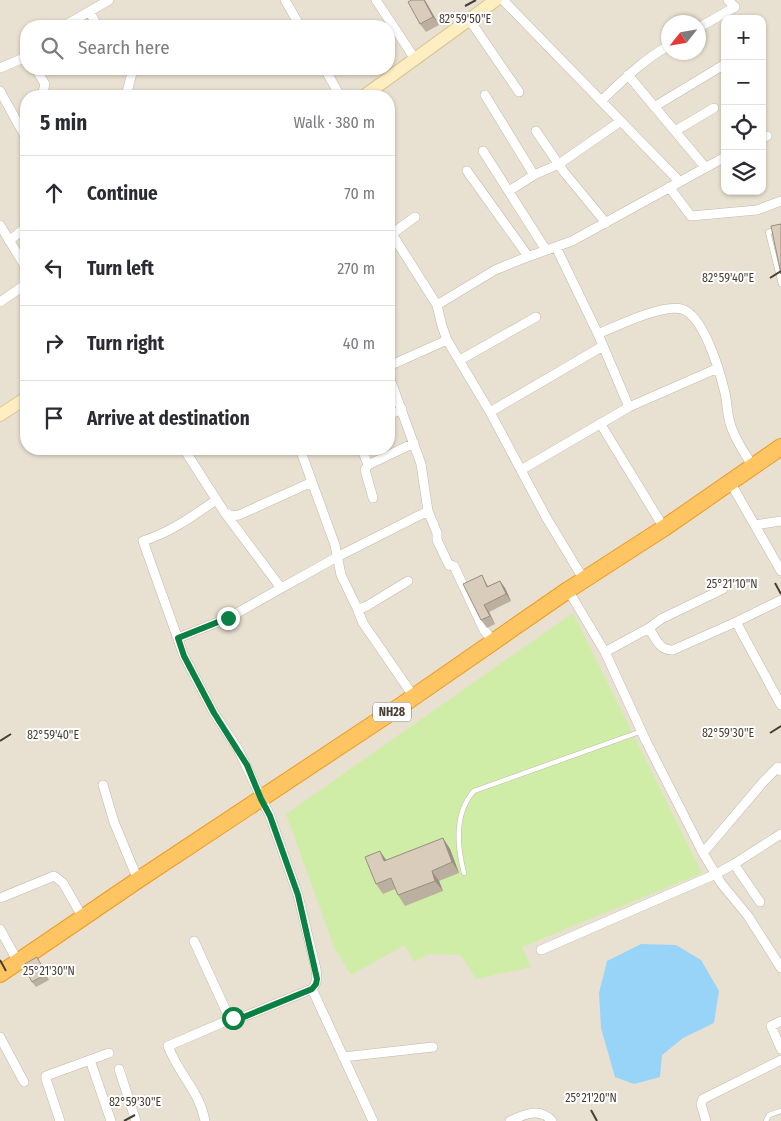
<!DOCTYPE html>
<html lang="en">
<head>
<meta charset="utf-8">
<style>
	:root { --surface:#fff; --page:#f7f7f7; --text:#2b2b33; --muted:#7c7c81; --line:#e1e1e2 }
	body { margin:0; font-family:"Fira Sans Condensed",sans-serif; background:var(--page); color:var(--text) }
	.controls { position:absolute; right:15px; top:15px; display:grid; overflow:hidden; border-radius:10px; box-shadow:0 1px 4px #0004 }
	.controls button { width:45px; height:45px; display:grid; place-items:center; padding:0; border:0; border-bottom:1px solid var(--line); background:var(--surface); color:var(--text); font:25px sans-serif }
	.compass { position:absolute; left:661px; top:15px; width:45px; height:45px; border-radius:50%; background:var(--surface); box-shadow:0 1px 4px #0004; rotate:239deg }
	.stop { position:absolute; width:15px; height:15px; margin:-11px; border:4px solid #0b8043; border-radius:50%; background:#fff }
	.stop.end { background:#0b8043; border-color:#fff; box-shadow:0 1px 5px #0008 }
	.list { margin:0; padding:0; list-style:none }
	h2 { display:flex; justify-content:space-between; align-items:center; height:65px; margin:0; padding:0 20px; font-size:21px }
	h2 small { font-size:16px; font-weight:400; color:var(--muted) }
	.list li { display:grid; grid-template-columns:32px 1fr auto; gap:15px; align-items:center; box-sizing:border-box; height:75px; padding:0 20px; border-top:1px solid var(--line) }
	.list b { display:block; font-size:19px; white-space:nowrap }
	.list em { font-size:16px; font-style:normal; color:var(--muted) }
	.icon { flex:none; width:28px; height:28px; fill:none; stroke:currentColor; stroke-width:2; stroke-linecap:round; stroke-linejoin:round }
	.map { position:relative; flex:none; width:781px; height:1121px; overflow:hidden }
	.search { position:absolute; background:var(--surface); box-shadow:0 1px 4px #0004; left:20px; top:20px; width:375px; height:55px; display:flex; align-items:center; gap:12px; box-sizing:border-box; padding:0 18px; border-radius:20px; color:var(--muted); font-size:19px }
	.panel { position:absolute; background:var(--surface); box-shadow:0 1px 4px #0004; left:20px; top:90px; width:375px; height:365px; border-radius:20px }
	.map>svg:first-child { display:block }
</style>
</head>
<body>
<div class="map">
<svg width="781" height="1121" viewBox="0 0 781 1121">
	<rect width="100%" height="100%" fill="#f4eee3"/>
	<path fill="#e8e0d0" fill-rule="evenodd" d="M0,0H781V1121H0ZM725,19H762V191H725ZM668,22H698V52H668ZM26,26H389V69H26ZM26,96H389V449H26Z"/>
	<path fill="#d0eda7" d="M573,613L702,873L522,947L531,967L476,979L461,955L428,954L414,962L405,945L351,975L334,947L286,814Z"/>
	<path fill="#98d4f8" d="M641,944L676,945L701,960L719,991L714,1023L683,1038L662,1055L660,1077L634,1084L615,1077L601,1028L599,993L607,961Z"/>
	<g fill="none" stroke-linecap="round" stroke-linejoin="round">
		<g stroke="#c3b8a8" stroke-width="5.5">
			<path id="lane" d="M781,229L768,232L781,284
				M464,873C457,846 454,813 474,791L642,731
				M766,1121L769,1115L781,1111"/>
		</g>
		<g stroke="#c3b8a8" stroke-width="10">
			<path id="street" d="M285,0L300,26
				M376,0L415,59
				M503,0L679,181
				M90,12L97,26
				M469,19L519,92
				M64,26L109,0
				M698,28L735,7L728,0
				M0,68L26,57
				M36,69L45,84L42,96
				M325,69L340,96
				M628,75L705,167
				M0,91L26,138
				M485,95L534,175
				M126,96L133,69
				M601,101C622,81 643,60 668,46
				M654,107L725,64
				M536,131L564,172L606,223
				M675,131L714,108
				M762,138L767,136
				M483,151L546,250
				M467,171L528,256
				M669,187L691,216L757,210L781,201
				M509,191L534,175L559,164L621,121
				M0,225L26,268
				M392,234L437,305L442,326L447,340L490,412L546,517L584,580
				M389,236L415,217
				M9,241L26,227
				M556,247L598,334L629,407
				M0,302L26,284
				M437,305L495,270L522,259L572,241L725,157
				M598,334C617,326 662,304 682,309C704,316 720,372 725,393C727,402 727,413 730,423C734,439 745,453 753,467
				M460,360L536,317
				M389,366L447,340
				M490,412L603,346
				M389,415L402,409
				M600,423L664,528
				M184,449L225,513L232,516L239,515L312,482
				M300,449L335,545L341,575L357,608H362L367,606L408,581
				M362,449L368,465L365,470L373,498
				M368,465L414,443
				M521,470L629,407L718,368
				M730,482L781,571
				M428,511L437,533V540L449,565L454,566L484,630L494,642
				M225,513L281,588
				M755,525L781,521
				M568,590L605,652L646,741L703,853L721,883L748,916L781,968
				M357,608L363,623L414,697
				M736,622L781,705
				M649,628C656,639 660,651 673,650L736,622L781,600
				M178,638L228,618L337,557L428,511L421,464L389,376
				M605,652L649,628L661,619L723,589
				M103,785L114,822L138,880
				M703,853L764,781L778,767L781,771
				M734,864L760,902
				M0,898L54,876L63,883L83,918
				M0,929L18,962
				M194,941L228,1015C235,1020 240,1018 248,1015L312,989C318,982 317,977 316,969L298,895L270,816L238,749L214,713L184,656L143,541C171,532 193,516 216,500
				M541,950L716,874L734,864L781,834
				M312,989L373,1121
				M781,1021L771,1026L781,1049
				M0,1037L24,1082
				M343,1057L433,1047
				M90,1060L111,1121
				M119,1069L136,1121
				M60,1121L46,1079V1076L109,1053
				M205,1121C199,1090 179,1075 168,1046L233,1018
				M510,1121C525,1114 540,1107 552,1121
				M706,1121L701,1104L703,1099L781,1060"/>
		</g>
		<g stroke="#dbc48f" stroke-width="14">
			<path id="secondary" d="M364,96L496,0
				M0,415L26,398"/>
		</g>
		<g stroke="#ee9b23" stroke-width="18">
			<path id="highway" d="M0,974L138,880L402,705L568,590L664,528L781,447"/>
		</g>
		<use href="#lane" stroke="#fff" stroke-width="4.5"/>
		<use href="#street" stroke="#fff" stroke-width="9"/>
		<use href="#secondary" stroke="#ffeec2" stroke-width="12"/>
		<use href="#highway" stroke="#ffc563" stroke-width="16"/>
	</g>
	<path fill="#bbafa0" d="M411,0H425L439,25L426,32L420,24Z
		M247,449H270L266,452L256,454Z
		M482,575L488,586L500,581L505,588L511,601L489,612L495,624L487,628L481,620Z
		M443,838L450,849L459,873L439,881L443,891L405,906L398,895L395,889L383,894L376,884L386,860Z
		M37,957L49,980L36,987L32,982Z"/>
	<path fill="#988f82" d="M424,0L426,2L439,25L433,17Z
		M500,581L505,588L511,601L506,594Z
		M484,605L489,612L495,624L490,616Z
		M443,838L450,849L459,873L452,862Z
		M380,851L387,861H384Z
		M432,871L439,881L443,891L435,881Z"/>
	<path fill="#d9ccba" stroke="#988f82" d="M411,0H424L433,17L420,24L408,2Z
		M781,224V274L771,226Z
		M482,575L487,587L500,581L506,594L484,605L490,616L481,620L463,584Z
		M443,838L452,862L432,871L435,881L398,895L391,878L376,884L365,857L380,851L384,861Z
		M37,957L46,974L32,982L23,965Z"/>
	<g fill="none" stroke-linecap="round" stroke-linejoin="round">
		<path stroke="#0b8043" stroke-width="6" d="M228,618L178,638L184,656L214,713L247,765L261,799L270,816L298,895L317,979L316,984L312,989L239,1019L233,1018"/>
	</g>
	<path fill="none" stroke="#463e33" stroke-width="2" d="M465,6L476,0M770,278L781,271M775,583L781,594M770,733L781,726M0,741L11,734M0,960L6,971M591,1110L597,1121M124,1121L135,1115"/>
	<g text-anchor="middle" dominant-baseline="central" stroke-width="4" stroke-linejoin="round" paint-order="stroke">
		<rect fill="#fff" stroke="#7e7870" stroke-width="1" x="373" y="702.5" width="38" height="19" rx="4"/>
		<g font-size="12" font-weight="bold" fill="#463e33">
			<text x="392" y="712">NH28</text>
		</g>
	</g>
	<g font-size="12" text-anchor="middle" fill="#463e33" stroke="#fff" stroke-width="4" stroke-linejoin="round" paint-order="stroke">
		<text x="465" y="23">82°59'50"E</text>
		<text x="728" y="282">82°59'40"E</text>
		<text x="732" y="588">25°21'10"N</text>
		<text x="728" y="737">82°59'30"E</text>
		<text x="53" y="739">82°59'40"E</text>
		<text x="49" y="975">25°21'30"N</text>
		<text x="591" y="1102">25°21'20"N</text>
		<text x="135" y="1106">82°59'30"E</text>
	</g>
</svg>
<div class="controls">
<button>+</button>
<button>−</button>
<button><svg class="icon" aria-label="locate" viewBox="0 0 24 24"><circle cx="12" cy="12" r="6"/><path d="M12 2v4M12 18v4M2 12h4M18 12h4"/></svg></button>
<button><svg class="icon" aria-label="layers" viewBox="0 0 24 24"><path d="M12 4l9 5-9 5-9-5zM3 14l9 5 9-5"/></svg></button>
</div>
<svg class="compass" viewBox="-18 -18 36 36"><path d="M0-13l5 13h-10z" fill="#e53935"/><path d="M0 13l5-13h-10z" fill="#7c7c81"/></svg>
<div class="stop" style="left:233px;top:1018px"></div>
<div class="stop end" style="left:228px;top:618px"></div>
<div class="search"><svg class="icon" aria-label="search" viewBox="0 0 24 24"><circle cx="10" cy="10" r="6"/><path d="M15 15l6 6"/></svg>Search here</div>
<section class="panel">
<h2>5 min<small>Walk · 380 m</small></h2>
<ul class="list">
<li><svg class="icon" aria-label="ahead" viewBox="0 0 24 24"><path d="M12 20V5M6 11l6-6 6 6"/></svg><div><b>Continue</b></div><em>70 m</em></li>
<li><svg class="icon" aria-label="left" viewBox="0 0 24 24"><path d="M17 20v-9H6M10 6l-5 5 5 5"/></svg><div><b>Turn left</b></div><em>270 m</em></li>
<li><svg class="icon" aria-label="right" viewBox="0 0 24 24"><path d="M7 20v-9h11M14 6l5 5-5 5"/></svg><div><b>Turn right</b></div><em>40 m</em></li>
<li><svg class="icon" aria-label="arrive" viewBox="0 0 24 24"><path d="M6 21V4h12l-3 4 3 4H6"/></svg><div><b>Arrive at destination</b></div></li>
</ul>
</section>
</div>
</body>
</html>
